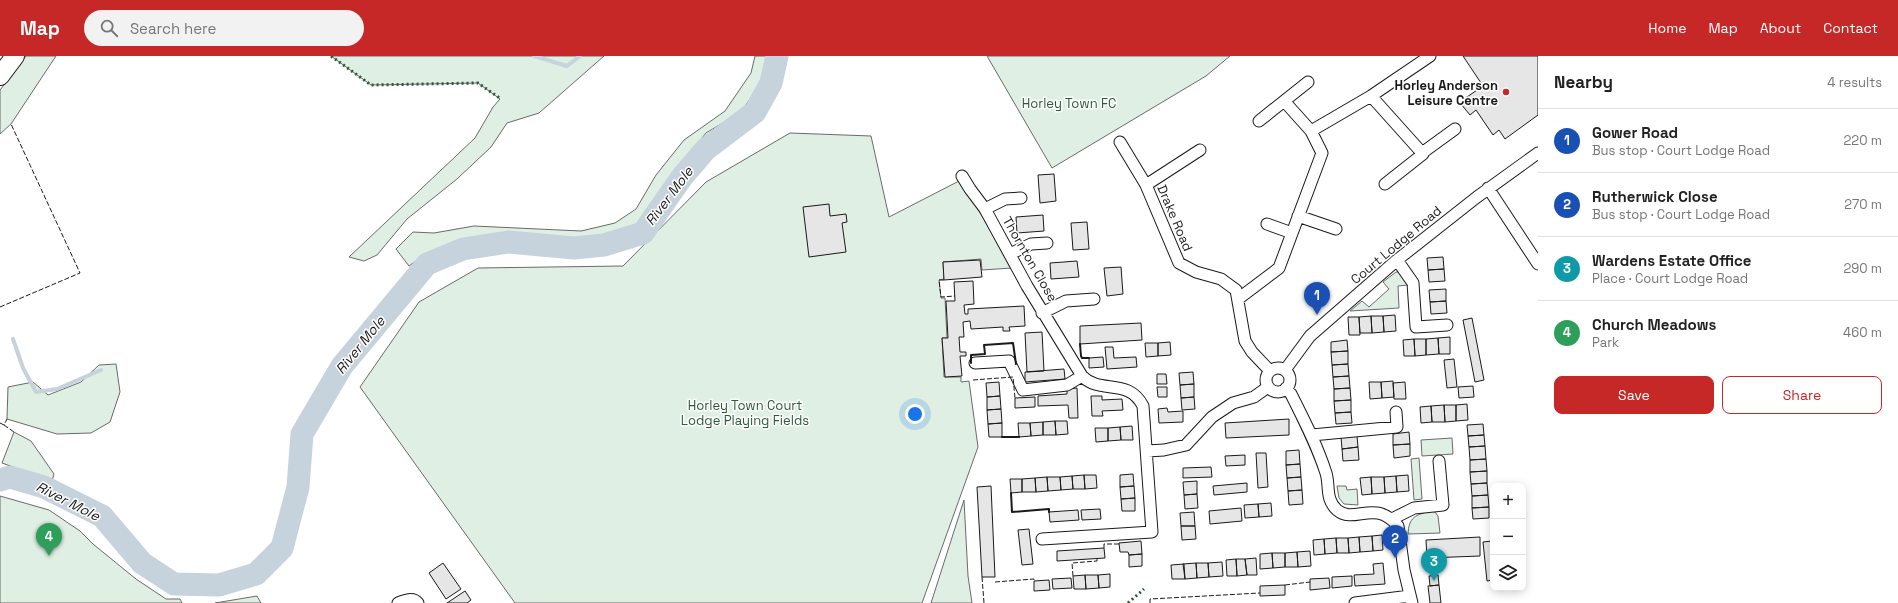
<!DOCTYPE html>
<html lang="en">
<head>
<meta charset="utf-8">
<style>
	:root { --surface:#fff; --page:#f2f2f2; --text:#222; --muted:#767676; --line:#e0e0e0; --accent:#c62828 }
	body { margin:0; font-family:"Space Grotesk",sans-serif; background:var(--page); color:var(--text) }
	.controls { position:absolute; right:12px; bottom:12px; display:grid; overflow:hidden; border-radius:8px; box-shadow:0 2px 10px #0003 }
	.controls button { width:36px; height:36px; display:grid; place-items:center; padding:0; border:0; border-bottom:1px solid var(--line); background:var(--surface); color:var(--text); font:20px sans-serif }
	.you { position:absolute; left:915px; top:358px; width:14px; height:14px; margin:-10px; border:3px solid #fff; border-radius:50%; background:#1a73e8; box-shadow:0 0 0 6px #1a73e833 }
	.badge { display:grid; place-items:center; width:26px; height:26px; border-radius:50%; background:var(--accent); color:#fff; font-size:13px; font-weight:700 }
	.pin { position:absolute; translate:-50% -33px; filter:drop-shadow(0 1px 2px #0008) }
	.pin::after { content:''; position:absolute; top:21px; width:14px; height:12px; background:inherit; clip-path:polygon(0 0,100% 0,50% 100%) }
	.list { margin:0; padding:0; list-style:none }
	h2 { display:flex; justify-content:space-between; align-items:center; height:52px; margin:0; padding:0 16px; font-size:17px }
	h2 small { font-size:13px; font-weight:400; color:var(--muted) }
	.list li { display:grid; grid-template-columns:26px 1fr auto; gap:12px; align-items:center; box-sizing:border-box; height:64px; padding:0 16px; border-top:1px solid var(--line) }
	.list b { display:block; font-size:15px; white-space:nowrap }
	.list p { margin:0; font-size:13px; white-space:nowrap; color:var(--muted) }
	.list em { font-size:13px; font-style:normal; color:var(--muted) }
	.actions { display:flex; gap:8px; padding:12px 16px }
	.actions a { flex:1; padding:9px 0; border:1px solid var(--accent); border-radius:8px; text-align:center; font-size:14px; color:var(--accent) }
	.actions .main { background:var(--accent); color:#fff }
	.icon { flex:none; width:22px; height:22px; fill:none; stroke:currentColor; stroke-width:2; stroke-linecap:round; stroke-linejoin:round }
	.map { position:relative; flex:none; width:1538px; height:547px; overflow:hidden }
	header { display:flex; align-items:center; gap:24px; box-sizing:border-box; height:56px; padding:0 20px; background:var(--accent); color:#fff }
	header strong { font-size:19px }
	nav { display:flex; gap:22px; margin-inline-start:auto; font-size:14px }
	.search { width:280px; height:36px; background:var(--page); display:flex; align-items:center; gap:10px; box-sizing:border-box; padding:0 14px; border-radius:22px; color:var(--muted); font-size:15px }
	main { display:flex }
	aside { flex:1; background:var(--surface) }
	.map>svg:first-child { display:block }
</style>
</head>
<body>
<header>
<strong>Map</strong>
<div class="search"><svg class="icon" aria-label="search" viewBox="0 0 24 24"><circle cx="10" cy="10" r="6"/><path d="M15 15l6 6"/></svg>Search here</div>
<nav><a>Home</a><a>Map</a><a>About</a><a>Contact</a></nav>
</header>
<main>
<div class="map">
<svg width="1538" height="547" viewBox="0 0 1538 547">
	<rect width="100%" height="100%" fill="#fff"/>
	<path fill="#e0efe3" stroke="#6a6a6a" d="M26,0H56L11,68L0,78V34Z
		M331,0H604L539,57L507,67L491,91L457,123L407,163L377,199L364,205L349,201L475,82L493,51L500,43L478,27L371,29Z
		M755,0H768L763,24L741,56L706,77L656,140L633,173L597,185L563,182L515,180L455,188L427,197L409,210L396,193L413,176L434,177L474,170L581,175L615,167L636,153L656,119L684,84L725,55L751,17Z
		M987,0H1230L1206,20L1052,112Z
		M790,77L871,80L889,161L961,124L1012,212L982,214L981,203L943,206L944,223L939,224L941,242H945L947,282H942L944,321H961V326L969,325L978,391L922,547H515L360,331L419,246L478,212L623,210L706,126Z
		M1396,216H1399L1408,229L1398,230L1399,252L1350,255L1362,245L1369,251L1389,233L1383,226Z
		M116,308L120,336L110,366L91,377L57,378L7,363L8,331L33,326L48,339L81,326L99,309Z
		M14,376L31,385L54,418L52,425L2,407Z
		M1452,382L1453,398L1422,400L1421,384Z
		M1419,402L1422,443L1414,444L1411,403Z
		M1337,430H1346L1347,434L1357,433L1358,449L1344,448L1339,442Z
		M0,440L49,454L80,475L93,488L136,523L166,543H180L182,547H0Z
		M964,444L968,520L972,547H931Z
		M1431,455L1435,456L1438,460L1440,477L1408,478C1409,461 1415,459 1431,455Z
		M257,540L261,547H215Z"/>
	<g fill="none" stroke-linecap="round" stroke-linejoin="round">
		<path stroke="#c6d2dc" stroke-width="4" d="M534,0L567,10L580,0
			M13,283L23,312L36,336L57,333L101,314"/>
		<path stroke="#c6d2dc" stroke-width="23" d="M0,424L10,421L44,431L102,460L142,507L174,528L219,529L256,518L282,492L298,431L302,378L342,310L427,208L463,193L508,186L574,192L604,189L643,177L682,121L706,93L755,56L771,27L777,0"/>
	</g>
	<path fill="#e6e6e6" stroke="#1a1a1a" d="M1463,0H1538V59L1505,83L1499,74L1493,79L1476,54L1470,59L1461,48L1465,45L1464,43L1483,30Z
		M1054,118L1056,145L1040,147L1038,119Z
		M829,148L830,160L846,158L847,166L842,167L846,196L809,201L803,151Z
		M1043,159L1044,175L1017,177L1016,161Z
		M1087,166L1089,193L1073,194L1071,167Z
		M1443,201L1444,213L1428,214L1427,202Z
		M980,204L982,221L944,224L943,206Z
		M1077,205L1079,221L1051,223L1050,207Z
		M1121,211L1123,238L1107,240L1104,212Z
		M1444,213L1445,225L1429,226L1428,214Z
		M973,225L974,248L964,249L965,258H968V253L1024,250L1025,270L1009,271L1010,275H1003V271L971,273L970,265L963,266L964,281H959L960,296H966V300H960L962,320L945,321L942,282H948L946,245H955L954,226Z
		M1446,233V245L1430,246L1429,234Z
		M1446,245L1447,257L1431,258L1430,246Z
		M1395,259L1396,275L1384,276L1383,260Z
		M1371,260H1383L1384,276L1372,277Z
		M1371,260L1372,277H1360L1359,261Z
		M1348,261H1359L1360,279H1349Z
		M1472,262L1484,324L1475,326L1463,264Z
		M1141,267L1142,284L1080,288V270Z
		M1042,276L1044,315L1027,316L1025,277Z
		M1450,281V298H1439L1438,282Z
		M1438,282L1439,298L1426,299V283Z
		M1414,283L1415,300H1404L1403,284Z
		M1414,283H1426V299L1415,300Z
		M1347,284L1348,295L1331,296V286Z
		M1170,286L1171,299L1158,300V287Z
		M1145,287H1158V300L1146,301Z
		M1105,291H1113L1114,302L1136,301L1137,311L1107,313Z
		M1348,295V308L1332,309L1331,296Z
		M1103,301L1104,311L1089,312V302Z
		M1454,303L1457,331L1447,332L1444,304Z
		M1348,308L1349,320L1333,321L1332,309Z
		M1064,313L1065,323L1025,326V316Z
		M1193,316L1194,328L1180,329L1179,317Z
		M1157,318H1166L1167,328H1157Z
		M1349,320L1350,332L1334,333L1333,321Z
		M1393,325L1394,341L1382,342L1381,326Z
		M999,326L1000,340L987,341L986,327Z
		M1369,326H1381L1382,342L1370,343Z
		M1405,326L1406,343H1394L1393,327Z
		M1194,328V341L1181,342L1180,329Z
		M1473,330L1474,341L1459,342L1458,331Z
		M1157,331H1167V341H1158Z
		M1077,332L1078,362H1069L1068,349L1038,350V340L1067,338V333Z
		M1350,332L1351,344L1334,345V333Z
		M1000,340L1001,353L987,354V341Z
		M1091,340H1102V344L1122,343L1123,354L1102,355L1103,360H1092Z
		M1035,341V351L1015,352V342Z
		M1194,341L1195,353L1182,354L1181,342Z
		M1351,344V356L1335,357L1334,345Z
		M1467,348L1468,364L1456,365V349Z
		M1444,349L1445,366H1432L1431,350Z
		M1444,349H1456V365L1445,366Z
		M1431,350L1432,366L1421,367L1420,351Z
		M1167,352L1168,356L1183,355V366L1159,367L1158,353Z
		M1001,353L1002,367L988,368L987,354Z
		M1351,356L1352,367L1336,368L1335,357Z
		M1289,363V379L1226,382L1225,367Z
		M1055,365H1067L1068,378L1056,379Z
		M1055,365L1056,379H1043V366Z
		M1043,366V379L1031,380L1030,367Z
		M1002,367V381H989L988,368Z
		M1018,367H1030L1031,380L1019,381Z
		M1483,368L1484,379L1468,380L1467,369Z
		M1132,370L1133,384H1121L1120,371Z
		M1120,371L1121,384L1108,385V372Z
		M1095,372H1108V385L1096,386Z
		M1409,376L1410,388L1393,389V378Z
		M1484,379L1485,390L1469,391L1468,380Z
		M1357,380L1358,391L1342,393L1341,381Z
		M1410,388V400L1394,402L1393,389Z
		M1485,390L1486,403L1470,404L1469,391Z
		M1358,391L1359,404L1343,405L1342,393Z
		M1299,394L1300,408L1286,409V395Z
		M1256,397H1266L1268,431L1258,432Z
		M1245,399V409L1226,410L1225,400Z
		M1486,403L1487,415L1470,416V404Z
		M1300,408L1301,421L1287,422L1286,409Z
		M1211,411L1212,421L1183,422V412Z
		M1487,415V427L1471,428L1470,416Z
		M1133,418L1134,430L1120,431V419Z
		M1084,419H1096L1097,432L1085,433Z
		M1084,419L1085,433H1073L1072,420Z
		M1408,419L1409,435L1397,436L1396,420Z
		M1072,420L1073,433L1061,434L1060,421Z
		M1396,420L1397,436L1385,437L1384,421Z
		M1047,421H1060L1061,434L1048,435Z
		M1047,421L1048,435L1036,436L1035,422Z
		M1301,421L1302,434L1288,435L1287,422Z
		M1371,421L1372,438L1362,439L1360,422Z
		M1371,421H1384L1385,437L1372,438Z
		M1035,422L1036,436H1022V423Z
		M1010,423H1022V436L1011,437Z
		M1197,425V438L1184,439L1183,426Z
		M1247,427V436L1214,439L1213,430Z
		M1487,427L1488,439L1472,440L1471,428Z
		M991,430L995,521H982L977,431Z
		M1134,430L1135,442L1121,443L1120,431Z
		M1302,434L1303,448L1289,449L1288,435Z
		M1197,438L1198,452L1185,453L1184,439Z
		M1488,439L1489,451L1472,452V440Z
		M1135,442V455H1122L1121,443Z
		M1271,447L1272,460L1259,461L1258,448Z
		M1258,448L1259,461L1245,462L1244,449Z
		M1489,451V462L1473,463L1472,452Z
		M1241,452L1242,465L1210,468L1209,455Z
		M1100,453L1101,463L1082,464L1081,454Z
		M1078,454L1079,464L1050,466L1049,456Z
		M1194,456L1195,470H1181L1180,457Z
		M1181,470H1195L1196,483L1182,484Z
		M1029,473L1033,508L1022,509L1018,474Z
		M1382,479L1383,494L1373,495L1372,480Z
		M1372,480L1373,495L1360,496L1359,481Z
		M1359,481L1360,496L1349,497L1348,482Z
		M1480,481V500L1427,502L1426,484Z
		M1336,482H1348L1349,497H1337Z
		M1336,482L1337,497L1325,498L1324,483Z
		M1324,483L1325,498L1314,499L1313,484Z
		M1141,485L1142,498L1129,499L1128,496H1120L1119,487Z
		M1492,485L1493,524L1487,525L1483,486Z
		M1104,492L1105,502L1057,505V495Z
		M1310,495L1311,510L1298,511L1297,496Z
		M1297,496L1298,511H1285V497Z
		M1272,497L1273,512L1260,513V498Z
		M1272,497H1285V511L1273,512Z
		M1142,498V510L1129,511V499Z
		M1256,502L1257,519H1247L1245,503Z
		M1236,503L1237,520H1227L1226,504Z
		M1236,503H1245L1247,519L1237,520Z
		M1222,506L1223,520L1209,521L1208,507Z
		M443,507L461,533L446,543L429,517Z
		M1196,507L1197,522L1185,523L1183,508Z
		M1196,507H1208L1209,521L1197,522Z
		M1383,507L1385,528L1355,530L1354,519L1374,518L1373,508Z
		M1184,508L1185,523H1172L1171,509Z
		M1110,518V531L1099,532L1098,519Z
		M1085,519H1098L1099,532L1086,533Z
		M1085,519L1086,533H1074L1073,520Z
		M1438,519L1439,529L1430,530L1429,520Z
		M1352,520V530L1332,532V521Z
		M1071,522L1072,532L1053,533L1052,523Z
		M1329,522L1330,532L1310,534V523Z
		M1049,524L1050,534L1034,535V525Z
		M1285,529V539L1260,540V530Z
		M1439,529L1441,547H1430L1428,530Z
		M465,535L471,544L467,547H447Z"/>
	<g fill="none" stroke-linecap="round" stroke-linejoin="round">
		<g stroke="#1a1a1a" stroke-width="13">
			<path id="street" d="M1371,40L1423,98L1385,128
				M1284,45L1311,75
				M1259,65L1308,26
				M1120,86L1146,129L1179,207L1196,216L1221,223L1236,234L1245,285L1252,296L1270,315
				M1422,97L1455,73
				M962,120L970,133L985,153L1027,230L1082,320C1100,339 1128,321 1143,350L1152,476L1042,483
				M1146,129L1200,94
				M1488,132L1538,208
				M985,153L1005,143L1021,142
				M1298,160L1336,173
				M1267,168L1292,177
				M1010,198L1031,188L1047,187
				M1397,204L1413,227L1416,271L1447,269
				M1238,243L1279,212L1322,97L1311,75L1371,40L1430,0
				M1042,257L1066,245L1094,243
				M975,307L1009,305L1023,334L1067,329L1082,320
				M1266 324a12 12 0 1 1 24 0a12 12 0 1 1-24 0Z
				M1285,314L1310,280L1397,204L1477,141L1538,97
				M1286,332L1291,338C1304,364 1317,389 1326,417C1330,430 1325,443 1337,454C1355,469 1374,442 1398,470L1404,514L1412,547
				M1312,379L1397,371L1396,356
				M1147,395L1164,394L1186,389L1212,361L1233,347L1254,341L1268,331
				M1392,463L1414,452L1443,449L1439,405
				M398,547C405,544 413,541 418,547
				M1355,547L1410,540"/>
		</g>
		<g stroke="#1a1a1a" stroke-width="20">
			<path id="primary" d="M0,20L15,0"/>
		</g>
		<use href="#street" stroke="#fff" stroke-width="11"/>
		<use href="#primary" stroke="#fff" stroke-width="18"/>
		<path stroke="#2b5a34" stroke-width="3" stroke-dasharray="2 3" stroke-linecap="butt" d="M331,0L371,29L478,27L501,43
			M1128,547L1144,533"/>
		<path stroke="#1a1a1a" stroke-width="1" stroke-dasharray="5 2" stroke-linecap="butt" d="M944,224H939L941,241L955,240
			M0,251L80,217L11,68
			M973,324L1013,321L1015,342
			M0,367L4,369L7,363
			M4,369L14,376
			M1104,492V488H1119
			M1073,520L1072,507L1097,505V503
			M982,521L984,547
			M995,526L1034,523V525
			M1285,529L1310,526
			M1150,547V543L1260,537"/>
		<path stroke="#1a1a1a" stroke-width="2" d="M1080,288L1081,300L1082,302H1089
			M971,307V299L985,298L984,289L1013,287L1016,308
			M1002,381H1019
			M1011,437L1012,456L1049,453V456"/>
	</g>
	<circle fill="#c62828" stroke="#fff" stroke-width="1.5" cx="1506" cy="36" r="4"/>
	<g text-anchor="middle" dominant-baseline="central" stroke-width="3" stroke-linejoin="round" paint-order="stroke">
		<g font-size="13" font-weight="bold" fill="#1a1a1a" stroke="#fff" text-anchor="end">
			<text x="1498" y="29">Horley Anderson<tspan x="1498" dy="15">Leisure Centre</tspan></text>
		</g>
		<g font-size="13" fill="#2b5a34" stroke="#fff">
			<text x="1069" y="47">Horley Town FC</text>
			<text x="745" y="349">Horley Town Court<tspan x="745" dy="15">Lodge Playing Fields</tspan></text>
		</g>
		<g font-size="13" fill="#1a1a1a" stroke="#fff">
			<text transform="translate(1175 162) rotate(67)">Drake Road</text>
			<text transform="translate(1396 189) rotate(-40)">Court Lodge Road</text>
			<text transform="translate(1030 203) rotate(60)">Thornton Close</text>
		</g>
		<g font-size="14" font-style="italic" fill="#1a1a1a" stroke="#fff">
			<text transform="translate(669 140) rotate(-53)">River Mole</text>
			<text transform="translate(360 289) rotate(-51)">River Mole</text>
			<text transform="translate(68 445) rotate(27)">River Mole</text>
		</g>
	</g>
</svg>
<div class="controls">
<button>+</button>
<button>−</button>
<button><svg class="icon" aria-label="layers" viewBox="0 0 24 24"><path d="M12 4l9 5-9 5-9-5zM3 14l9 5 9-5"/></svg></button>
</div>
<div class="you"></div>
<div class="pin badge" style="left:1317px;top:259px;background:#1a4fb4">1</div>
<div class="pin badge" style="left:1395px;top:502px;background:#1a4fb4">2</div>
<div class="pin badge" style="left:1434px;top:525px;background:#0f9aa8">3</div>
<div class="pin badge" style="left:49px;top:500px;background:#2e9e5b">4</div>
</div>
<aside>
<h2>Nearby<small>4 results</small></h2>
<ul class="list">
<li><span class="badge" style="background:#1a4fb4">1</span><div><b>Gower Road</b><p>Bus stop · Court Lodge Road</p></div><em>220 m</em></li>
<li><span class="badge" style="background:#1a4fb4">2</span><div><b>Rutherwick Close</b><p>Bus stop · Court Lodge Road</p></div><em>270 m</em></li>
<li><span class="badge" style="background:#0f9aa8">3</span><div><b>Wardens Estate Office</b><p>Place · Court Lodge Road</p></div><em>290 m</em></li>
<li><span class="badge" style="background:#2e9e5b">4</span><div><b>Church Meadows</b><p>Park</p></div><em>460 m</em></li>
</ul>
<div class="actions"><a class="main">Save</a><a>Share</a></div>
</aside>
</main>
</body>
</html>
